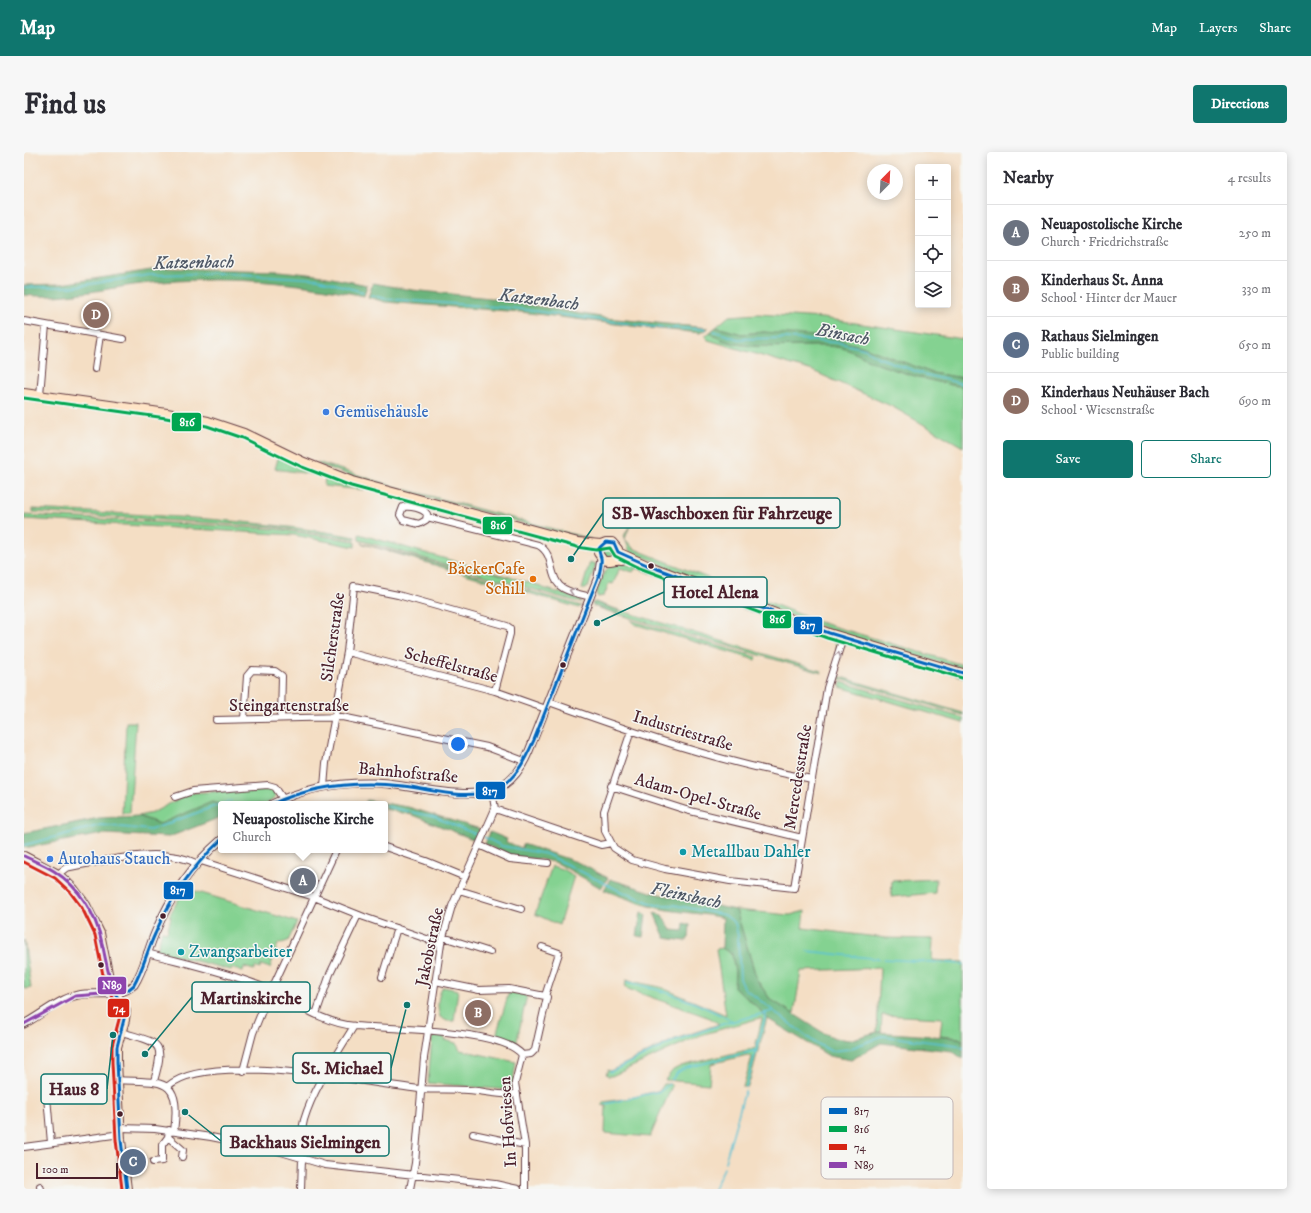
<!DOCTYPE html>
<html lang="en">
<head>
<meta charset="utf-8">
<style>
	:root { --surface:#fff; --page:#f7f7f7; --text:#2b2b33; --muted:#7c7c81; --line:#e1e1e2; --accent:#0f766e }
	body { margin:0; font-family:"IM FELL DW Pica",serif; background:var(--page); color:var(--text) }
	.controls { position:absolute; right:12px; top:12px; display:grid; overflow:hidden; border-radius:4px; box-shadow:0 2px 10px #0003 }
	.controls button { width:36px; height:36px; display:grid; place-items:center; padding:0; border:0; border-bottom:1px solid var(--line); background:var(--surface); color:var(--text); font:20px sans-serif }
	.compass { position:absolute; left:843px; top:12px; width:36px; height:36px; border-radius:50%; background:var(--surface); box-shadow:0 2px 10px #0003; rotate:24deg }
	.scale { position:absolute; left:12px; bottom:10px; width:82px; box-sizing:border-box; padding-left:4px; border:2px solid #4a1f2b; border-top:0; font-size:11px; line-height:14px; white-space:nowrap; color:#4a1f2b; -webkit-text-stroke:3px #f6f6f2; paint-order:stroke }
	.you { position:absolute; left:434px; top:592px; width:14px; height:14px; margin:-10px; border:3px solid #fff; border-radius:50%; background:#1a73e8; box-shadow:0 0 0 6px #1a73e833 }
	.badge { display:grid; place-items:center; width:26px; height:26px; border-radius:50%; background:var(--accent); color:#fff; font-size:13px; font-weight:700 }
	.pin { position:absolute; translate:-50% -50%; border:2px solid #fff; box-shadow:0 1px 4px #0006 }
	.popup { position:absolute; left:194px; top:649px; width:170px; height:52px; box-sizing:border-box; display:grid; place-content:center; border-radius:4px; background:var(--surface); filter:drop-shadow(0 1px 3px #0005); font-size:13px; white-space:nowrap; color:var(--muted) }
	.popup b { font-size:15px; color:var(--text) }
	.popup::after { content:''; position:absolute; left:50%; top:100%; margin-left:-8px; border:8px solid transparent; border-top-color:var(--surface) }
	.list { margin:0; padding:0; list-style:none }
	h2 { display:flex; justify-content:space-between; align-items:center; height:52px; margin:0; padding:0 16px; font-size:17px }
	h2 small { font-size:13px; font-weight:400; color:var(--muted) }
	.list li { display:grid; grid-template-columns:26px 1fr auto; gap:12px; align-items:center; box-sizing:border-box; height:56px; padding:0 16px; border-top:1px solid var(--line) }
	.list b { display:block; font-size:15px; white-space:nowrap }
	.list p { margin:0; font-size:13px; white-space:nowrap; color:var(--muted) }
	.list em { font-size:13px; font-style:normal; color:var(--muted) }
	.actions { display:flex; gap:8px; padding:12px 16px }
	.actions a { flex:1; padding:9px 0; border:1px solid var(--accent); border-radius:4px; text-align:center; font-size:14px; color:var(--accent) }
	.actions .main { background:var(--accent); color:#fff }
	.icon { flex:none; width:22px; height:22px; fill:none; stroke:currentColor; stroke-width:2; stroke-linecap:round; stroke-linejoin:round }
	.map { position:relative; flex:none; width:939px; height:1037px; overflow:hidden; border-radius:4px }
	header { display:flex; align-items:center; gap:24px; box-sizing:border-box; height:56px; padding:0 20px; background:var(--accent); color:#fff }
	header strong { font-size:19px }
	nav { display:flex; gap:22px; margin-inline-start:auto; font-size:14px }
	.intro { display:flex; align-items:center; justify-content:space-between; box-sizing:border-box; height:96px; padding:0 24px }
	h1 { margin:0; font-size:28px }
	.button { padding:10px 18px; border-radius:4px; background:var(--accent); color:#fff; font-size:14px; font-weight:700 }
	main { display:flex; gap:24px; padding:0 24px }
	aside { flex:1; background:var(--surface); border-radius:4px; box-shadow:0 2px 10px #0003 }
	.map>svg:first-child { display:block }
</style>
</head>
<body>
<header>
<strong>Map</strong>
<nav><a>Map</a><a>Layers</a><a>Share</a></nav>
</header>
<div class="intro"><h1>Find us</h1><a class="button">Directions</a></div>
<main>
<div class="map">
<svg width="939" height="1037" viewBox="0 0 939 1037">
	<rect width="100%" height="100%" fill="#f6f6f2"/>
	<filter id="ink" filterUnits="userSpaceOnUse"><feTurbulence type="fractalNoise" baseFrequency=".025" numOctaves="2"/><feDisplacementMap in="SourceGraphic" scale="8" xChannelSelector="R" yChannelSelector="G"/><feConvolveMatrix kernelMatrix="1 2 1 2 8 2 1 2 1" color-interpolation-filters="sRGB"/></filter>
	<filter id="wash" filterUnits="userSpaceOnUse"><feTurbulence type="fractalNoise" baseFrequency=".012" numOctaves="4" result="noise"/><feDisplacementMap in="SourceGraphic" scale="16" xChannelSelector="R" yChannelSelector="G"/><feGaussianBlur stdDeviation="0.9" result="paint"/><feColorMatrix in="noise" values="0 0 0 0 0 0 0 0 0 0 0 0 0 0 0 0 0 1.4 0 .05"/><feComposite in="paint" operator="in"/></filter>
	<g filter="url(#wash)">
		<rect width="100%" height="100%" fill="#f4dec4"/>
		<path fill="#84d291" stroke="#67785e" d="M734,162L798,166L939,187V226L908,221L837,194L740,180L718,182L692,175L705,164Z
			M686,180C709,204 782,190 814,195C827,197 841,207 854,212C882,222 910,230 939,235V295L867,254L789,219L684,188L681,184Z
			M223,286L340,335V338L300,334L301,324L251,317L255,303Z
			M293,310L369,334L567,387L544,383L336,327L296,313Z
			M9,357C117,363 226,366 332,385L331,387L251,375L9,360Z
			M0,363L253,377L331,389V395L270,383L0,367Z
			M606,373L601,387L609,396L618,400L795,470L939,513V517L823,484L664,425L638,413L636,411L606,400L600,384Z
			M335,382L517,434L519,436L556,447L557,451L335,388Z
			M337,391L404,409L557,454L555,456Z
			M578.5 399a5.5 5.5 0 1 1 11 0a5.5 5.5 0 1 1-11 0Z
			M566,410L572,412L565,433L562,437H558Z
			M593,411L612,414L670,433L815,487L817,490L813,497L812,492L809,488L708,453L672,438L671,436L612,416L609,420L596,416L589,432L585,431L580,444L574,445L572,441C577,430 580,413 593,411Z
			M595,458L797,519L798,521L593,462Z
			M606,468L733,505L732,508L610,472Z
			M822,490L939,523V525L823,492L819,493Z
			M810,523L939,561V563L813,526Z
			M817,530L939,566V571L816,535Z
			M102,570H112L106,661H98Z
			M249,636L252,644L242,652L197,653L188,650L136,672L114,664L128,661L166,641Z
			M528,714L538,717L550,724L535,773L511,762Z
			M912,727L911,741L867,745L868,729Z
			M161,736L273,770L264,789L254,792L246,816L237,813L236,817L231,815L230,818L220,815L219,819L208,816L207,818L133,799L138,779L143,780L147,765L145,764Z
			M712,758L766,763L781,759L779,776L862,786L909,787L908,808L939,810V889L935,886L916,884L918,866L858,863L857,880H853L856,816L777,819L770,862L746,847L733,828Z
			M0,788L7,836L0,837Z
			M698,796L708,802L711,820L710,835L731,853L743,866L724,935H719L728,905L723,903L687,912L685,932L641,928L649,918L657,914L731,896L738,867L736,866L677,883L588,924H584L582,922L584,918L586,919L651,887L695,872L686,866L601,836L602,828L636,835L702,863L692,797Z
			M419,835L434,838L430,869H423L416,865C413,855 413,844 419,835Z
			M485,840L503,843L492,893L471,887Z
			M411,883L420,884L421,888L432,891L436,898L492,910L488,936L485,938L404,931L408,886Z
			M640,932H646L648,934L626,985L581,981L582,954L578,953L579,950L606,946L636,938Z"/>
		<path fill="#6bb47b" stroke="#5a6a53" d="M140,116L256,119L293,123L343,133L340,144C270,129 198,124 126,131C85,135 42,148 0,143V133L37,132Z
			M349,131L388,138L466,146L582,166L684,176L676,181L615,175L497,160L361,150L344,145Z
			M692,175L718,182L740,180L803,185L837,194L908,221L939,226V235C910,230 882,222 854,212C841,207 827,197 814,195C782,190 709,204 686,180Z
			M571,450L595,458L593,462L569,454L568,451Z
			M342,648L384,655L456,677L451,688L388,663L361,657V652H342Z
			M188,650L197,653V665L145,685L79,682L0,696V681L75,666L114,664L136,672Z
			M466,680L483,687L482,690L498,696L499,692L553,710L584,726L577,736L533,711L515,707L485,704L461,692Z
			M586,727L630,741L712,758L733,828L746,847L798,880L811,886L825,888L853,880L935,886L939,889V907L928,899L857,891L827,908L805,904L744,867L731,853L710,835L711,820L708,802L698,796L699,766C679,761 658,761 638,757C618,753 599,745 580,738Z
			M617,760L622,763L619,785L613,784Z
			M630,761L638,763L647,778L659,779L660,771L666,773L665,786L661,789L641,786Z"/>
		<g fill="none" stroke-linecap="round" stroke-linejoin="round">
			<path stroke="#59c2d5" stroke-width="1.5" d="M0,135H47L125,123L199,121L294,127L339,140
				M347,143L363,147L488,156L636,176L681,177
				M690,179L714,187L761,186L816,191L841,197L853,205L899,222L939,232
				M198,652L207,649
				M361,654L410,665L456,684
				M460,685L478,694L522,702L596,739L632,753H650L701,763L711,771L714,784L716,827L721,837L790,890L807,899L825,897L858,884L933,893L939,896
				M0,693L77,673L126,678L197,652
				M783,799L856,807
				M860,807L939,812
				M603,830C640,838 675,851 708,869
				M586,920L652,888L702,871L749,859
				M647,928L654,920L662,916L733,898
				M722,935L742,862
				M581,952L637,939L645,932
				M701,1010L721,939
				M690,1037L700,1016"/>
		</g>
	</g>
	<g filter="url(#ink)">
		<g fill="none" stroke-linecap="round" stroke-linejoin="round">
			<g stroke="#643c42" stroke-width="8">
				<path id="minor" d="M0,169L99,187
					M71,217L76,183
					M16,243L22,173
					M379,355C387,354 398,356 403,362L402,368L395,372L379,368L376,363Z
					M403,365L514,393C531,402 524,422 536,434C544,441 557,442 566,445
					M323,500L471,539L522,557
					M525,550C611,581 698,611 788,627
					M220,567L223,524L228,518L251,519L258,524L257,566
					M192,568L318,565L463,595L500,609
					M607,579L580,659L581,679L590,696L608,708L641,717L706,729L770,736L803,536L819,486
					M587,634L662,658L778,686
					M300,635L302,611L323,500L330,434L374,443L483,474L486,476V482L471,539
					M151,645L169,639L244,633L251,635L259,647
					M471,657L577,693L587,691
					M455,693L486,707L524,711
					M361,695L402,709L441,725
					M177,709L290,745L340,765L417,792
					M34,722L42,716C80,709 138,693 174,712
					M435,738L497,757
					M419,785L466,800
					M518,795L535,801L521,844
					M123,801C160,811 198,819 234,833C265,846 296,871 331,874C364,877 480,877 498,903
					M358,825L373,776
					M411,829L455,838L485,837L521,844
					M292,862L306,822L334,763
					M98,880C135,892 142,888 130,929
					M219,919L229,881L240,854L312,698
					M93,928C137,931 158,923 150,979
					M22,933L27,991
					M144,934C185,898 341,931 396,937C412,938 428,937 444,938C460,939 477,944 493,942
					M96,976L131,977L187,985L247,997L301,1013L471,1032L494,1037
					M449,982L501,993
					M144,985L159,998L158,1005
					M0,995L97,982
					M276,1005C277,993 277,980 280,968C289,937 313,902 330,874
					M129,1010L138,1009V993L144,985L145,978
					M16,1034L17,1037
					M277,1037L278,1007
					M386,1037L391,1011L400,906L417,792L428,754L471,657L468,639
					M501,1037V993L491,931L498,903L507,902L511,898L523,845L521,844"/>
			</g>
			<g stroke="#643c42" stroke-width="9">
				<path id="tertiary" d="M248,652C280,636 316,630 351,631C387,632 450,653 480,633C492,625 500,611 505,599L574,425L577,407
					M0,872C17,863 35,847 54,843C72,839 95,847 110,833C120,818 124,797 131,781C146,745 168,713 197,688"/>
			</g>
			<g stroke="#643c42" stroke-width="10">
				<path id="secondary" d="M0,241L143,261L184,269L220,281L280,310L328,329L554,390L577,392L582,390H588L594,397L591,407
					M577,392L574,401L579,408C585,411 590,407 597,408
					M594,400L623,413L805,481L939,521
					M0,704L34,722L50,737L62,753L76,781L86,831L102,859L101,868L93,895V910L97,988L103,1037"/>
			</g>
			<use href="#minor" stroke="#fff" stroke-width="6"/>
			<use href="#tertiary" stroke="#fff" stroke-width="7"/>
			<use href="#secondary" stroke="#ffe4c6" stroke-width="8"/>
			<g stroke="#f6f6f2" stroke-width="6">
				<path id="bus-1" d="M248,652C290,633 333,629 379,634C407,637 441,649 469,638C491,630 501,608 510,588L575,423C576,418 578,411 577,406C574,396 573,397 582,390L590,391L594,400L623,413L805,481L939,521
					M91,841L102,859L93,895V910L97,988L103,1037
					M91,841L104,838L110,833C119,817 123,799 131,782C146,746 168,715 197,688"/>
			</g>
			<g stroke="#f6f6f2" stroke-width="6">
				<path id="bus-2" d="M0,246L142,266L183,274L218,286L278,315L327,334L553,395L572,398L586,396L591,404L613,415L803,486L938,526"/>
			</g>
			<g stroke="#f6f6f2" stroke-width="6">
				<path id="bus-3" d="M0,710L31,726L46,740L58,756L71,783L81,833L97,860L88,894V910L92,988L98,1037"/>
			</g>
			<g stroke="#f6f6f2" stroke-width="6">
				<path id="bus-4" d="M0,704C10,709 21,713 30,719C55,735 72,762 78,791C82,808 84,825 91,841L51,844L0,872"/>
			</g>
			<use href="#bus-1" stroke="#0065bd" stroke-width="3"/>
			<use href="#bus-2" stroke="#00a651" stroke-width="3"/>
			<use href="#bus-3" stroke="#d62413" stroke-width="3"/>
			<use href="#bus-4" stroke="#8e44ad" stroke-width="3"/>
		</g>
		<defs><path id="oneway-chevron" d="M-2-3.5L2.5 0L-2 3.5" fill="none" stroke-width="1.6" stroke-linecap="round" stroke-linejoin="round"/></defs>
		<g stroke="#ae9aa0">
			<use href="#oneway-chevron" transform="translate(548 439) rotate(-162)"/>
			<use href="#oneway-chevron" transform="translate(814 503) rotate(-72)"/>
		</g>
	</g>
	<g fill="#3f7fe0" stroke="#f6f6f2" stroke-width="1.5">
		<circle cx="302" cy="260" r="4"/>
		<circle cx="26" cy="707" r="4"/>
	</g>
	<g fill="#4a1f2b" stroke="#f6f6f2" stroke-width="1.5">
		<circle cx="627" cy="414" r="3.5"/>
		<circle cx="539" cy="513" r="3.5"/>
		<circle cx="139" cy="764" r="3.5"/>
		<circle cx="77" cy="813" r="3.5"/>
		<circle cx="96" cy="962" r="3.5"/>
	</g>
	<circle fill="#e8710a" stroke="#f6f6f2" stroke-width="1.5" cx="509" cy="427" r="4"/>
	<g fill="#0f9aa8" stroke="#f6f6f2" stroke-width="1.5">
		<circle cx="659" cy="700" r="4"/>
		<circle cx="157" cy="800" r="4"/>
	</g>
	<g text-anchor="middle" dominant-baseline="central" stroke-width="3" stroke-linejoin="round" paint-order="stroke">
		<g font-size="17" fill="#366cbe" stroke="#f6f6f2" text-anchor="start">
			<text x="310" y="260">Gemüsehäusle</text>
			<text x="34" y="707">Autohaus Stauch</text>
		</g>
		<g font-size="17" fill="#c56008" stroke="#f6f6f2" text-anchor="end">
			<text x="501" y="417">BäckerCafe<tspan x="501" dy="20">Schill</tspan></text>
		</g>
		<g font-size="17" fill="#4a1f2b" stroke="#f6f6f2">
			<text transform="translate(309 485) rotate(-82)">Silcherstraße</text>
			<text transform="translate(427 513) rotate(15)">Scheffelstraße</text>
			<text x="265" y="554">Steingartenstraße</text>
			<text transform="translate(659 579) rotate(17)">Industriestraße</text>
			<text transform="translate(384 621) rotate(5)">Bahnhofstraße</text>
			<text transform="translate(774 625) rotate(-81)">Mercedesstraße</text>
			<text transform="translate(674 645) rotate(16)">Adam-Opel-Straße</text>
			<text transform="translate(406 795) rotate(-78)">Jakobstraße</text>
			<text transform="translate(484 970) rotate(-94)">In Hofwiesen</text>
		</g>
		<g font-size="17" fill="#0d838f" stroke="#f6f6f2" text-anchor="start">
			<text x="667" y="700">Metallbau Dahler</text>
			<text x="165" y="800">Zwangsarbeiter</text>
		</g>
		<g font-size="18" font-style="italic" fill="#4f5866" stroke="#f6f6f2">
			<text transform="translate(170 111) rotate(-1)">Katzenbach</text>
			<text transform="translate(515 148) rotate(7)">Katzenbach</text>
			<text transform="translate(819 183) rotate(11)">Binsach</text>
			<text transform="translate(662 744) rotate(12)">Fleinsbach</text>
		</g>
	</g>
	<rect x="797" y="945" width="132" height="82" rx="6" fill="#f6f6f2" stroke="#c2b6b6" stroke-width="1"/>
	<rect x="805" y="956" width="18" height="6" fill="#0065bd"/>
	<rect x="805" y="974" width="18" height="6" fill="#00a651"/>
	<rect x="805" y="992" width="18" height="6" fill="#d62413"/>
	<rect x="805" y="1010" width="18" height="6" fill="#8e44ad"/>
	<g font-size="11" fill="#4a1f2b">
		<text x="830" y="963">817</text>
		<text x="830" y="981">816</text>
		<text x="830" y="999">74</text>
		<text x="830" y="1017">N89</text>
	</g>
	<path fill="none" stroke="#0f766e" stroke-width="1.5" d="M547 407L579 361M573 471L640 440M121 902L168 845M383 853L367 916M89 883L83 937M161 960L197 989"/>
	<g fill="#0f766e" stroke="#f6f6f2" stroke-width="1.5">
		<circle cx="547" cy="407" r="4"/>
		<circle cx="573" cy="471" r="4"/>
		<circle cx="121" cy="902" r="4"/>
		<circle cx="383" cy="853" r="4"/>
		<circle cx="89" cy="883" r="4"/>
		<circle cx="161" cy="960" r="4"/>
	</g>
	<g fill="#f6f6f2" stroke="#0f766e" stroke-width="1.5">
		<rect x="579" y="346" width="237" height="30" rx="4"/>
		<rect x="640" y="425" width="103" height="30" rx="4"/>
		<rect x="168" y="830" width="118" height="30" rx="4"/>
		<rect x="269" y="901" width="98" height="30" rx="4"/>
		<rect x="17" y="922" width="66" height="30" rx="4"/>
		<rect x="197" y="974" width="168" height="30" rx="4"/>
	</g>
	<g font-size="18" text-anchor="middle" font-weight="bold" fill="#4a1f2b">
		<text x="698" y="367">SB-Waschboxen für Fahrzeuge</text>
		<text x="691" y="446">Hotel Alena</text>
		<text x="227" y="852">Martinskirche</text>
		<text x="318" y="922">St. Michael</text>
		<text x="50" y="943">Haus 8</text>
		<text x="281" y="996">Backhaus Sielmingen</text>
	</g>
	<g stroke="#f6f6f2" stroke-width="1.5">
		<rect x="147" y="260" width="31" height="20" rx="4" fill="#00a651"/>
		<rect x="458" y="364" width="31" height="19" rx="4" fill="#00a651"/>
		<rect x="738" y="458" width="30" height="19" rx="4" fill="#00a651"/>
		<rect x="769" y="464" width="30" height="19" rx="4" fill="#0065bd"/>
		<rect x="451" y="629" width="31" height="19" rx="4" fill="#0065bd"/>
		<rect x="139" y="729" width="31" height="19" rx="4" fill="#0065bd"/>
		<rect x="73" y="824" width="30" height="19" rx="4" fill="#8e44ad"/>
		<rect x="83" y="846" width="23" height="20" rx="4" fill="#d62413"/>
	</g>
	<g font-size="11" text-anchor="middle" font-weight="bold" fill="#fff">
		<text x="163" y="274">816</text>
		<text x="474" y="377">816</text>
		<text x="753" y="471">816</text>
		<text x="784" y="477">817</text>
		<text x="466" y="643">817</text>
		<text x="154" y="742">817</text>
		<text x="88" y="837">N89</text>
		<text x="95" y="860">74</text>
	</g>
</svg>
<div class="controls">
<button>+</button>
<button>−</button>
<button><svg class="icon" aria-label="locate" viewBox="0 0 24 24"><circle cx="12" cy="12" r="6"/><path d="M12 2v4M12 18v4M2 12h4M18 12h4"/></svg></button>
<button><svg class="icon" aria-label="layers" viewBox="0 0 24 24"><path d="M12 4l9 5-9 5-9-5zM3 14l9 5 9-5"/></svg></button>
</div>
<svg class="compass" viewBox="-18 -18 36 36"><path d="M0-13l5 13h-10z" fill="#e53935"/><path d="M0 13l5-13h-10z" fill="#7c7c81"/></svg>
<div class="scale">100 m</div>
<div class="you"></div>
<div class="pin badge" style="left:279px;top:729px;background:#6b7280">A</div>
<div class="popup"><b>Neuapostolische Kirche</b>Church</div>
<div class="pin badge" style="left:454px;top:861px;background:#8d6e63">B</div>
<div class="pin badge" style="left:109px;top:1010px;background:#5c6f8a">C</div>
<div class="pin badge" style="left:72px;top:163px;background:#8d6e63">D</div>
</div>
<aside>
<h2>Nearby<small>4 results</small></h2>
<ul class="list">
<li><span class="badge" style="background:#6b7280">A</span><div><b>Neuapostolische Kirche</b><p>Church · Friedrichstraße</p></div><em>250 m</em></li>
<li><span class="badge" style="background:#8d6e63">B</span><div><b>Kinderhaus St. Anna</b><p>School · Hinter der Mauer</p></div><em>330 m</em></li>
<li><span class="badge" style="background:#5c6f8a">C</span><div><b>Rathaus Sielmingen</b><p>Public building</p></div><em>650 m</em></li>
<li><span class="badge" style="background:#8d6e63">D</span><div><b>Kinderhaus Neuhäuser Bach</b><p>School · Wiesenstraße</p></div><em>690 m</em></li>
</ul>
<div class="actions"><a class="main">Save</a><a>Share</a></div>
</aside>
</main>
</body>
</html>
